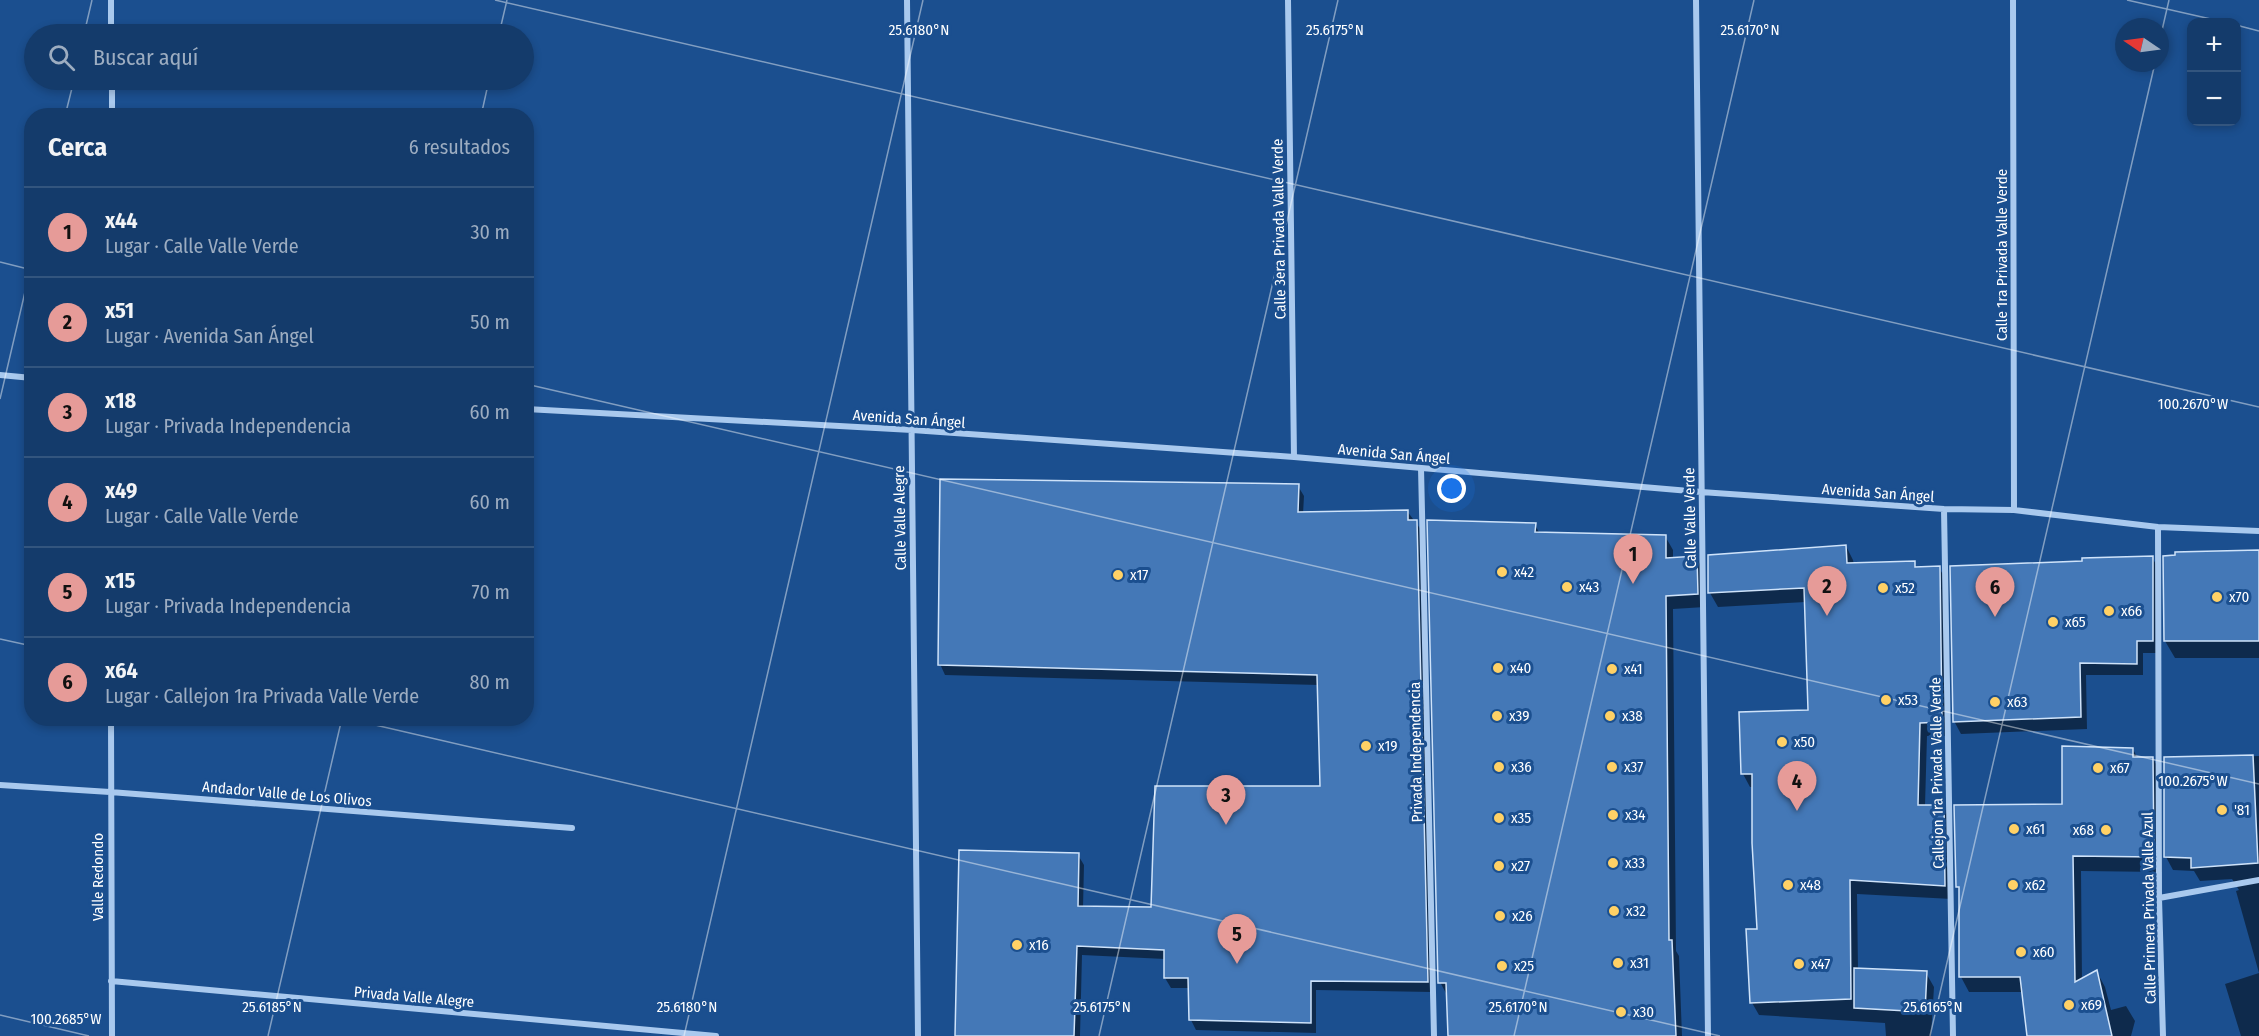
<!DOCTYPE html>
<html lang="es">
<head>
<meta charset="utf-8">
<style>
	:root { --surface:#143b6b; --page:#214673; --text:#f1f3f6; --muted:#9dadc1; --line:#33557e; --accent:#e69b98 }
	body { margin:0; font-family:"Fira Sans Condensed",sans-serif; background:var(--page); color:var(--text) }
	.controls { position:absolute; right:18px; top:18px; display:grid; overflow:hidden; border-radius:12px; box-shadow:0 3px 9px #0003 }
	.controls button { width:54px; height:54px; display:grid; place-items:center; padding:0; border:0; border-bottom:2px solid var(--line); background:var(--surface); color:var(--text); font:30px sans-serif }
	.compass { position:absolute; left:2115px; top:18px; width:54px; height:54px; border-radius:50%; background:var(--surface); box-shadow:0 3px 9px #0003; rotate:283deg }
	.you { position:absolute; left:1452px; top:489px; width:21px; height:21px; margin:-15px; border:4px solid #fff; border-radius:50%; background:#1a73e8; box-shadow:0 0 0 9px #1a73e833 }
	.badge { display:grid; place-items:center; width:39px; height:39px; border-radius:50%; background:var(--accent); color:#111; font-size:20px; font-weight:700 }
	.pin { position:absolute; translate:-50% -50px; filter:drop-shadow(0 2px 3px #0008) }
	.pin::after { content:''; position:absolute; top:32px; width:21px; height:18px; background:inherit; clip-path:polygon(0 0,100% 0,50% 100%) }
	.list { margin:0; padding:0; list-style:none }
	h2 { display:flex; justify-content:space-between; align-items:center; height:78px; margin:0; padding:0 24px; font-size:26px }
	h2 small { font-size:20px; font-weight:400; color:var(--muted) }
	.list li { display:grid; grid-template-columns:39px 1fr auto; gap:18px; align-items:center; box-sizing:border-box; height:90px; padding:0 24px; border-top:2px solid var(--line) }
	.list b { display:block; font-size:22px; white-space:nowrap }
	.list p { margin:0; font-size:20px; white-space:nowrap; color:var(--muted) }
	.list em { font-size:20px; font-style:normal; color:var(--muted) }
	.icon { flex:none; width:33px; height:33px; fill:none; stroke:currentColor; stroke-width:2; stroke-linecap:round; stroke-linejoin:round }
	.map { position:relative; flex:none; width:2259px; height:1036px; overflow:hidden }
	.search { position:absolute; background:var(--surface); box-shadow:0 3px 9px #0003; left:24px; top:24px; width:510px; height:66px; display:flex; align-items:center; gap:15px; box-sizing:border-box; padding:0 21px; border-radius:33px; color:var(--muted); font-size:22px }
	.panel { position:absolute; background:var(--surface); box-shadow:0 3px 9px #0003; left:24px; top:108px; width:510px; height:618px; border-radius:24px }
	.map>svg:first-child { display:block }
</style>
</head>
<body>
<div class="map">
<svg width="2259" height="1036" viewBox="0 0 2259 1036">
	<rect width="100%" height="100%" fill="#1b4f8f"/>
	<path fill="#0007" d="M1298,486L1304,496L1303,514L1407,511L1422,531L1432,992L1316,990V1033L1196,1030L1191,1020L1190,988H1171L1165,978V959L1082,955L1080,1036H956L1078,855L1084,865L1083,908H1152L1321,787L1319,685L945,675L940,664Z
		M1535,525L1540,534L1665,536L1673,550V559L1696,557L1704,571L1705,607L1673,609L1676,951L1679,956L1682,1036H1449L1448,997L1440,982Z
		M1846,546L1853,560L1854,565L1914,563L1917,568H1939L1947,581L1949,736H1927L1925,806H1943L1951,820L1952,899L1857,894L1858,970L1926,973L1934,987L1931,1036H1886L1885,1023L1759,1015L1751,1001L1758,930L1753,787H1750L1743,774L1810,711L1806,602L1718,607L1710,593L1709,556Z
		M2259,552V658H2175L2165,641Z
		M2152,557L2159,570V653H2143V675H2086L2087,729L1961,734L1954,721L2084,562Z
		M2133,749L2138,759L2153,758L2161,774L2162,872L2081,871L2082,980L2097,972L2105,987L2111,1010L2126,1006L2135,1021L2131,1036H2029L2024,992H1969L1961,977L1960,892L1957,886L2063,806Z
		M2259,756V973L2236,891L2239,890L2232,879L2200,881L2194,871L2173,870L2166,857L2165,758Z
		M2259,973V1036H2241L2225,984Z"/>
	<path fill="#4478b7" stroke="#cfe3fa" stroke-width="1.5" d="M940,479L1299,484L1298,512L1408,510V520H1417L1428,982L1311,981V1023L1189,1020L1188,978H1164V950L1077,946L1074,1036H955L959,850L1079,853L1078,906L1151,907L1155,786H1320L1317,675L938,665Z
		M1427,520L1536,523L1535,532L1666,535V558L1697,556L1698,594L1666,596L1669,940H1672L1676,1036H1448L1446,983H1438Z
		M1846,545L1847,563L1915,561V567L1940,566L1942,722L1920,723L1918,805H1944L1945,886L1850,880L1851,999L1750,1003L1746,929H1757L1752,843V774H1741L1739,712L1808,710L1804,588L1708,593V555Z
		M2259,550V641H2164L2163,556L2175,555V552Z
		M2153,556V641H2137V664L2080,663L2081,717L1953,722L1950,566L2082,561V558Z
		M2062,746L2133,748V757H2153L2154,857L2073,856L2075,982L2097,970L2112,1036H2027L2020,977H1959V887H1956L1954,805L2062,804Z
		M2253,755L2258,863L2191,868V858L2164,857V757Z
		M1854,968L1927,971L1925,1012L1854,1008Z"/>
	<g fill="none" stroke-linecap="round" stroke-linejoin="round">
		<path stroke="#a9c9ee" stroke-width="6" d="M111,0V34
			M907,0L918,1036
			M1288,0L1294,457
			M1696,0L1708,1036
			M2013,0L2014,510
			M112,80V116
			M0,375L32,378
			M526,409L912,430L1294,457L1701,492L1944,509L2014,510L2158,527L2259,531
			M1421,468L1434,1036
			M1944,509L1953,1036
			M2158,527L2159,898L2163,1036
			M111,718L112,1036
			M0,785L110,792L572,828
			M2159,898L2259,880
			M111,981L716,1036"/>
	</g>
	<path fill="none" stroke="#fff" stroke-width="1.5" stroke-opacity="0.45" d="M495,0L2259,407M2127,0L2224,22M2236,25L2259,31M84,34L92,0M499,34L507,0M2160,39L2169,0M65,116L74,80M481,116L489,80M0,262L32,270M526,384L2259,784M0,399L32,262M0,639L32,646M345,718L1720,1036M0,1015L89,1036M268,1036L342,718M684,1036L923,0M1099,1036L1338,0M1514,1036L1754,0M1930,1036L2155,63"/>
	<g fill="#ffd166" stroke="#1b4f8f" stroke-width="2">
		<circle cx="1502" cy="572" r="6"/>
		<circle cx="1118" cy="575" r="6"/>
		<circle cx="1567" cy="587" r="6"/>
		<circle cx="1883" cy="588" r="6"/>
		<circle cx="2217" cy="597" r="6"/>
		<circle cx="2109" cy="611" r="6"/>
		<circle cx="2053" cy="622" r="6"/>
		<circle cx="1498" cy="668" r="6"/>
		<circle cx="1612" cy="669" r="6"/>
		<circle cx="1886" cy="700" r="6"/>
		<circle cx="1995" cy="702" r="6"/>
		<circle cx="1497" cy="716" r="6"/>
		<circle cx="1610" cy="716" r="6"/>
		<circle cx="1782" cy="742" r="6"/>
		<circle cx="1366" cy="746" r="6"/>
		<circle cx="1499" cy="767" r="6"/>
		<circle cx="1612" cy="767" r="6"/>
		<circle cx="2098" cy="768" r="6"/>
		<circle cx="2222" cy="810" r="6"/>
		<circle cx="1613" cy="815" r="6"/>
		<circle cx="1499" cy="818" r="6"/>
		<circle cx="2014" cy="829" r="6"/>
		<circle cx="2106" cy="830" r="6"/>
		<circle cx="1613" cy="863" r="6"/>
		<circle cx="1499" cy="866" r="6"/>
		<circle cx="1788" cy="885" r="6"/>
		<circle cx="2013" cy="885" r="6"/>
		<circle cx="1614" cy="911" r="6"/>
		<circle cx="1500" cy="916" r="6"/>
		<circle cx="1017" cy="945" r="6"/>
		<circle cx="2021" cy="952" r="6"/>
		<circle cx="1618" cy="963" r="6"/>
		<circle cx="1799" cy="964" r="6"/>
		<circle cx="1502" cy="966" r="6"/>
		<circle cx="2069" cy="1005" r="6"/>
		<circle cx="1621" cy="1012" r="6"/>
	</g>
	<g text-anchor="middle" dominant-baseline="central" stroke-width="6" stroke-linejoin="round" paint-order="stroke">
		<g font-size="15" fill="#fff" stroke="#1b4f8f">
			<text transform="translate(1279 229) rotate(-91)">Calle 3era Privada Valle Verde</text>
			<text transform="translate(2002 255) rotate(-90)">Calle 1ra Privada Valle Verde</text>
			<text transform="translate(909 419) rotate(4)">Avenida San Ángel</text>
			<text transform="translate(1394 454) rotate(5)">Avenida San Ángel</text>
			<text transform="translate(1878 493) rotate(4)">Avenida San Ángel</text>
			<text transform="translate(900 518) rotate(-91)">Calle Valle Alegre</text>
			<text transform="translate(1690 518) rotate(-91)">Calle Valle Verde</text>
			<text transform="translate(1416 752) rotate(-91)">Privada Independencia</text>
			<text transform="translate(1937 773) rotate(-91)">Callejon 1ra Privada Valle Verde</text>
			<text transform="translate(287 794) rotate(5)">Andador Valle de Los Olivos</text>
			<text transform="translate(98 877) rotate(-90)">Valle Redondo</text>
			<text transform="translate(2149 908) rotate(-91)">Calle Primera Privada Valle Azul</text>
			<text transform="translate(414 997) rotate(5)">Privada Valle Alegre</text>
		</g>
		<g font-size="15" fill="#fff" stroke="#1b4f8f" text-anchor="start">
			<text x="1514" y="572">x42</text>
			<text x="1130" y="575">x17</text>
			<text x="1579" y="587">x43</text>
			<text x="1895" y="588">x52</text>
			<text x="2229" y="597">x70</text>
			<text x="2121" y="611">x66</text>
			<text x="2065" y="622">x65</text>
			<text x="1510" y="668">x40</text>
			<text x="1624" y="669">x41</text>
			<text x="1898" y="700">x53</text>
			<text x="2007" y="702">x63</text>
			<text x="1509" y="716">x39</text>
			<text x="1622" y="716">x38</text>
			<text x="1794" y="742">x50</text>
			<text x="1378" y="746">x19</text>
			<text x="1511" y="767">x36</text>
			<text x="1624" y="767">x37</text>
			<text x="2110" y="768">x67</text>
			<text x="2234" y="810">'81</text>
			<text x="1625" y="815">x34</text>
			<text x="1511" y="818">x35</text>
			<text x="2026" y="829">x61</text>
			<text x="2094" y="830" text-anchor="end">x68</text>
			<text x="1625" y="863">x33</text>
			<text x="1511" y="866">x27</text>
			<text x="1800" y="885">x48</text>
			<text x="2025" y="885">x62</text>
			<text x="1626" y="911">x32</text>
			<text x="1512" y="916">x26</text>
			<text x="1029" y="945">x16</text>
			<text x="2033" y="952">x60</text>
			<text x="1630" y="963">x31</text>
			<text x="1811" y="964">x47</text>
			<text x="1514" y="966">x25</text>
			<text x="2081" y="1005">x69</text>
			<text x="1633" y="1012">x30</text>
		</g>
	</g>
	<g font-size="15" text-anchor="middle" fill="#fff" stroke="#1b4f8f" stroke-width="6" stroke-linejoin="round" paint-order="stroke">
		<text x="919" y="35">25.6180°N</text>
		<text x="1335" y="35">25.6175°N</text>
		<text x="1750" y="35">25.6170°N</text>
		<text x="2193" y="409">100.2670°W</text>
		<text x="2193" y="786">100.2675°W</text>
		<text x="272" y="1012">25.6185°N</text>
		<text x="687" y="1012">25.6180°N</text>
		<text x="1102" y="1012">25.6175°N</text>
		<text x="1518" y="1012">25.6170°N</text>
		<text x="1933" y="1012">25.6165°N</text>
		<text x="66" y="1024">100.2685°W</text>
	</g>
</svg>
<div class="controls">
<button>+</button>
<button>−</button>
</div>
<svg class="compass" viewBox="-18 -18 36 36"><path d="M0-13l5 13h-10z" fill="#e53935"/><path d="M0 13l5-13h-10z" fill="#9dadc1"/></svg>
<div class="you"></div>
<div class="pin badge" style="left:1633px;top:584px">1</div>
<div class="pin badge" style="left:1827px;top:616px">2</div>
<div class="pin badge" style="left:1226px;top:825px">3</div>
<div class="pin badge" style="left:1797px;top:811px">4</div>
<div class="pin badge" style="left:1237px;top:964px">5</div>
<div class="pin badge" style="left:1995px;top:617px">6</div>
<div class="search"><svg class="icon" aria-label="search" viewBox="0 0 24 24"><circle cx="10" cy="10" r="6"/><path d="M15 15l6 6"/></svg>Buscar aquí</div>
<section class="panel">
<h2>Cerca<small>6 resultados</small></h2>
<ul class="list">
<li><span class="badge">1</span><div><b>x44</b><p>Lugar · Calle Valle Verde</p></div><em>30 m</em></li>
<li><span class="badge">2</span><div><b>x51</b><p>Lugar · Avenida San Ángel</p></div><em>50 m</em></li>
<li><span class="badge">3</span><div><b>x18</b><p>Lugar · Privada Independencia</p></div><em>60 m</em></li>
<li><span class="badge">4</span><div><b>x49</b><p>Lugar · Calle Valle Verde</p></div><em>60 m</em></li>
<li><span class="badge">5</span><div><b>x15</b><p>Lugar · Privada Independencia</p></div><em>70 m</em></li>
<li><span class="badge">6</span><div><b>x64</b><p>Lugar · Callejon 1ra Privada Valle Verde</p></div><em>80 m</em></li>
</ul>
</section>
</div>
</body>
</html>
